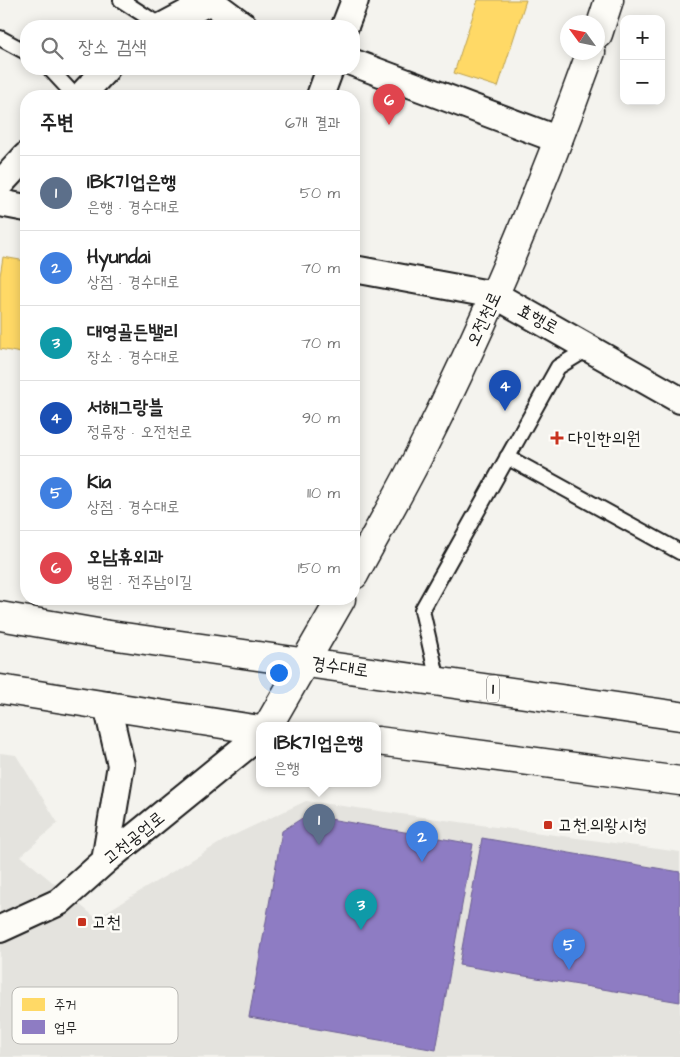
<!DOCTYPE html>
<html lang="ko">
<head>
<meta charset="utf-8">
<style>
	:root { --surface:#fff; --page:#f6f6f6; --text:#222; --muted:#767676; --line:#e0e0e0; --accent:#d93025 }
	body { margin:0; font-family:"Architects Daughter","Poor Story",sans-serif; background:var(--page); color:var(--text) }
	.controls { position:absolute; right:15px; top:15px; display:grid; overflow:hidden; border-radius:10px; box-shadow:0 2px 12px #0003 }
	.controls button { width:45px; height:45px; display:grid; place-items:center; padding:0; border:0; border-bottom:1px solid var(--line); background:var(--surface); color:var(--text); font:25px sans-serif }
	.compass { position:absolute; left:560px; top:15px; width:45px; height:45px; border-radius:50%; background:var(--surface); box-shadow:0 2px 12px #0003; rotate:303deg }
	.you { position:absolute; left:278px; top:672px; width:18px; height:18px; margin:-12px; border:4px solid #fff; border-radius:50%; background:#1a73e8; box-shadow:0 0 0 8px #1a73e833 }
	.badge { display:grid; place-items:center; width:32px; height:32px; border-radius:50%; background:var(--accent); color:#fff; font-size:16px; font-weight:700 }
	.pin { position:absolute; translate:-50% -41px; filter:drop-shadow(0 1px 2px #0008) }
	.pin::after { content:''; position:absolute; top:26px; width:18px; height:15px; background:inherit; clip-path:polygon(0 0,100% 0,50% 100%) }
	.popup { position:absolute; left:256px; top:722px; width:125px; height:65px; box-sizing:border-box; display:grid; place-content:center; border-radius:10px; background:var(--surface); filter:drop-shadow(0 1px 4px #0005); font-size:16px; white-space:nowrap; color:var(--muted) }
	.popup b { font-size:19px; color:var(--text) }
	.popup::after { content:''; position:absolute; left:50%; top:100%; margin-left:-10px; border:10px solid transparent; border-top-color:var(--surface) }
	.list { margin:0; padding:0; list-style:none }
	h2 { display:flex; justify-content:space-between; align-items:center; height:65px; margin:0; padding:0 20px; font-size:21px }
	h2 small { font-size:16px; font-weight:400; color:var(--muted) }
	.list li { display:grid; grid-template-columns:32px 1fr auto; gap:15px; align-items:center; box-sizing:border-box; height:75px; padding:0 20px; border-top:1px solid var(--line) }
	.list b { display:block; font-size:19px; white-space:nowrap }
	.list p { margin:0; font-size:16px; white-space:nowrap; color:var(--muted) }
	.list em { font-size:16px; font-style:normal; color:var(--muted) }
	.icon { flex:none; width:28px; height:28px; fill:none; stroke:currentColor; stroke-width:2; stroke-linecap:round; stroke-linejoin:round }
	.map { position:relative; flex:none; width:680px; height:1057px; overflow:hidden }
	.search { position:absolute; background:var(--surface); box-shadow:0 2px 12px #0003; left:20px; top:20px; width:340px; height:55px; display:flex; align-items:center; gap:12px; box-sizing:border-box; padding:0 18px; border-radius:20px; color:var(--muted); font-size:19px }
	.panel { position:absolute; background:var(--surface); box-shadow:0 2px 12px #0003; left:20px; top:90px; width:340px; height:515px; border-radius:20px }
	.map>svg:first-child { display:block }
</style>
</head>
<body>
<div class="map">
<svg width="680" height="1057" viewBox="0 0 680 1057">
	<rect width="100%" height="100%" fill="#f4f3ee"/>
	<filter id="ink" filterUnits="userSpaceOnUse"><feTurbulence type="fractalNoise" baseFrequency=".02" numOctaves="2"/><feDisplacementMap in="SourceGraphic" scale="10" xChannelSelector="R" yChannelSelector="G"/><feConvolveMatrix kernelMatrix="1 2 1 2 8 2 1 2 1" color-interpolation-filters="sRGB"/></filter>
	<g filter="url(#ink)">
		<path fill="#e4e3de" d="M0,753L16,755L58,823L21,856L96,918L228,838L306,801L680,852V1057H0Z"/>
		<path fill="#ffd966" stroke="#bba050" d="M478,0H526L498,87L454,73Z
			M3,257L26,261V354L0,349V276Z"/>
		<path fill="#8e7cc3" stroke="#6c5f91" d="M307,815L473,844L436,1050L249,1017L282,831Z
			M482,838L680,872V1002L459,965Z"/>
		<g fill="none" stroke-linecap="round" stroke-linejoin="round">
			<g stroke="#1c1c1c" stroke-width="18">
				<path id="lane" d="M121,0L161,26
					M0,38L26,52
					M50,69L75,96
					M507,457L680,552
					M438,681L422,610L558,367L589,348"/>
			</g>
			<g stroke="#1c1c1c" stroke-width="30">
				<path id="street" d="M209,0L244,26
					M163,26L212,0
					M345,26L355,0
					M354,63L559,140
					M81,96L106,69
					M320,96L330,69
					M0,184L26,156
					M0,203L26,208
					M354,269L495,295L680,400
					M105,861L121,765L107,705
					M0,929L59,902L105,861L260,735"/>
			</g>
			<g stroke="#1c1c1c" stroke-width="31">
				<path id="secondary" d="M598,34L609,0
					M354,575C375,536 397,498 417,459C484,327 541,191 591,52
					M268,726L341,599"/>
			</g>
			<g stroke="#1c1c1c" stroke-width="31">
				<path id="primary" d="M0,616L103,634L680,716
					M0,689L260,730
					M378,741L680,781"/>
			</g>
			<use href="#lane" stroke="#fdfcf7" stroke-width="14"/>
			<use href="#street" stroke="#fdfcf7" stroke-width="26"/>
			<use href="#secondary" stroke="#fdfcf7" stroke-width="28"/>
			<use href="#primary" stroke="#fdfcf7" stroke-width="28"/>
		</g>
	</g>
	<g fill="#c8321e" stroke="#fdfcf7" stroke-width="2">
		<path d="M554.5 430.5h5v5h5v5h-5v5h-5v-5h-5v-5h5z"/>
		<rect x="543" y="820" width="10" height="10" rx="2.5"/>
		<rect x="77" y="917" width="10" height="10" rx="2.5"/>
	</g>
	<g text-anchor="middle" dominant-baseline="central" stroke-width="5" stroke-linejoin="round" paint-order="stroke">
		<rect fill="#fdfcf7" stroke="#605f5e" stroke-width="1" x="487" y="675.5" width="12" height="27" rx="4"/>
		<g font-size="16" font-weight="bold" fill="#1c1c1c">
			<text x="493" y="689">1</text>
		</g>
		<g font-size="18" fill="#1c1c1c" stroke="#fdfcf7">
			<text transform="translate(484 319) rotate(-65)">오전천로</text>
			<text transform="translate(538 319) rotate(29)">효행로</text>
			<text transform="translate(340 667) rotate(8)">경수대로</text>
			<text transform="translate(134 838) rotate(-39)">고천공업로</text>
		</g>
		<g font-size="18" fill="#1c1c1c" stroke="#fdfcf7" text-anchor="start">
			<text x="568" y="438">다인한의원</text>
			<text x="558" y="825">고천.의왕시청</text>
			<text x="92" y="922">고천</text>
		</g>
	</g>
	<rect x="12" y="987" width="166" height="57" rx="8" fill="#fdfcf7" stroke="#bab9b5" stroke-width="1"/>
	<rect x="22" y="998" width="23" height="13" fill="#ffd966"/>
	<rect x="22" y="1020" width="23" height="14" fill="#8e7cc3"/>
	<g font-size="14" fill="#1c1c1c">
		<text x="54" y="1009">주거</text>
		<text x="54" y="1032">업무</text>
	</g>
</svg>
<div class="controls">
<button>+</button>
<button>−</button>
</div>
<svg class="compass" viewBox="-18 -18 36 36"><path d="M0-13l5 13h-10z" fill="#e53935"/><path d="M0 13l5-13h-10z" fill="#767676"/></svg>
<div class="you"></div>
<div class="pin badge" style="left:319px;top:845px;background:#5c6f8a">1</div>
<div class="popup"><b>IBK기업은행</b>은행</div>
<div class="pin badge" style="left:422px;top:862px;background:#3f7fe0">2</div>
<div class="pin badge" style="left:361px;top:930px;background:#0f9aa8">3</div>
<div class="pin badge" style="left:505px;top:411px;background:#1a4fb4">4</div>
<div class="pin badge" style="left:569px;top:970px;background:#3f7fe0">5</div>
<div class="pin badge" style="left:389px;top:125px;background:#e0444e">6</div>
<div class="search"><svg class="icon" aria-label="search" viewBox="0 0 24 24"><circle cx="10" cy="10" r="6"/><path d="M15 15l6 6"/></svg>장소 검색</div>
<section class="panel">
<h2>주변<small>6개 결과</small></h2>
<ul class="list">
<li><span class="badge" style="background:#5c6f8a">1</span><div><b>IBK기업은행</b><p>은행 · 경수대로</p></div><em>50 m</em></li>
<li><span class="badge" style="background:#3f7fe0">2</span><div><b>Hyundai</b><p>상점 · 경수대로</p></div><em>70 m</em></li>
<li><span class="badge" style="background:#0f9aa8">3</span><div><b>대영골든밸리</b><p>장소 · 경수대로</p></div><em>70 m</em></li>
<li><span class="badge" style="background:#1a4fb4">4</span><div><b>서해그랑블</b><p>정류장 · 오전천로</p></div><em>90 m</em></li>
<li><span class="badge" style="background:#3f7fe0">5</span><div><b>Kia</b><p>상점 · 경수대로</p></div><em>110 m</em></li>
<li><span class="badge" style="background:#e0444e">6</span><div><b>오남휴외과</b><p>병원 · 전주남이길</p></div><em>150 m</em></li>
</ul>
</section>
</div>
</body>
</html>
